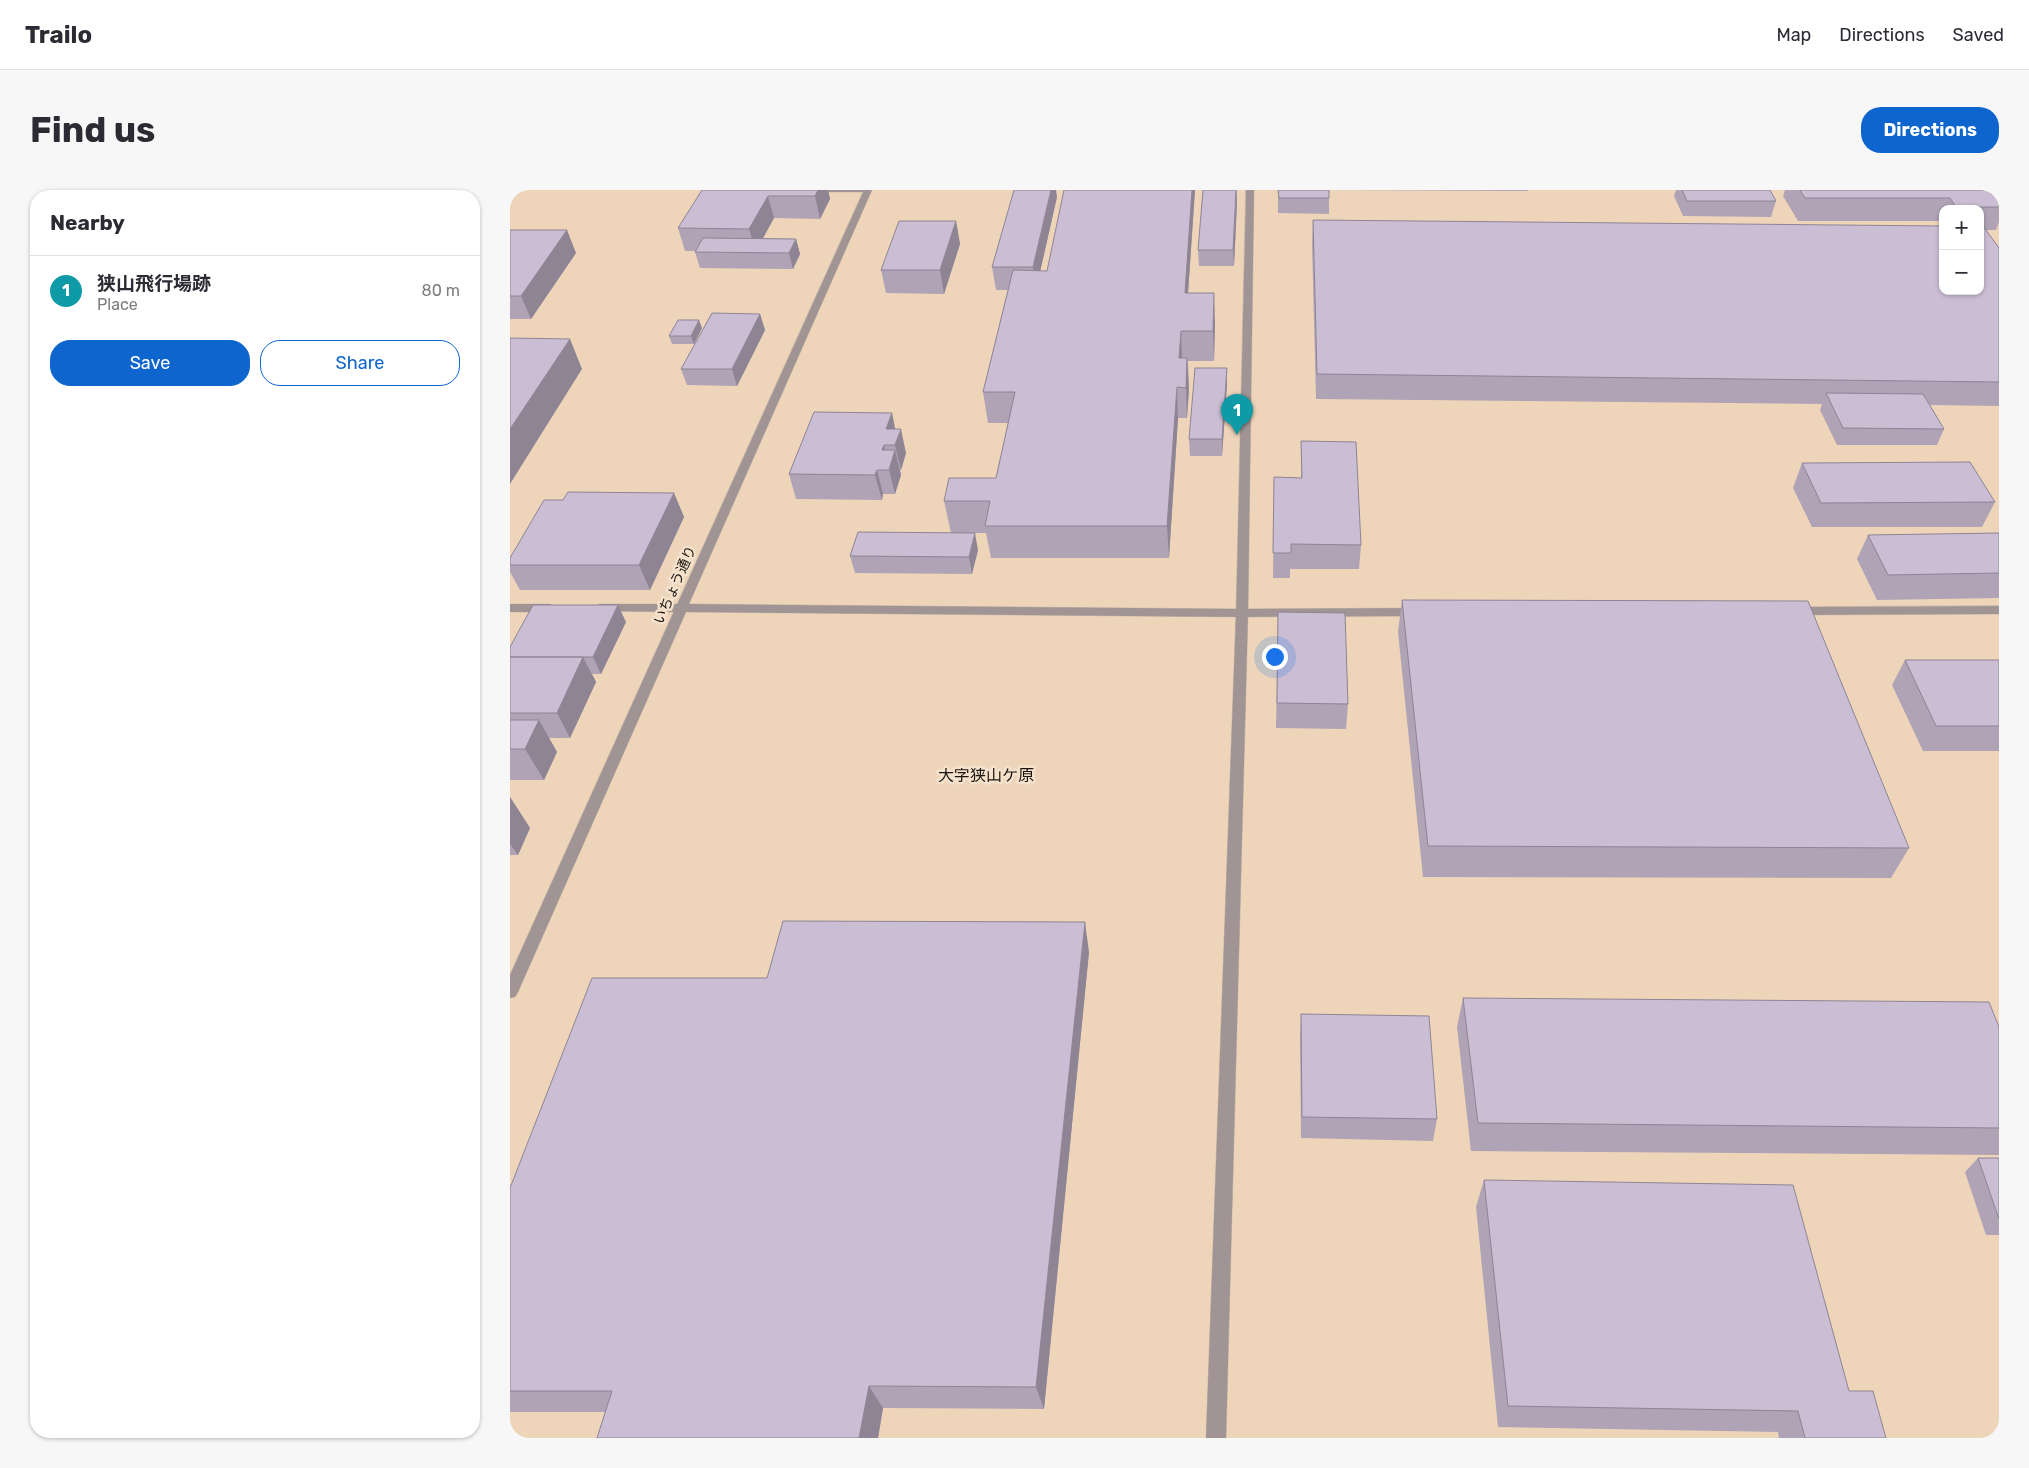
<!DOCTYPE html>
<html lang="en">
<head>
<meta charset="utf-8">
<style>
	:root { --surface:#fff; --page:#f7f7f7; --text:#2b2b33; --muted:#7c7c81; --line:#e1e1e2; --accent:#0f65ce }
	body { margin:0; font-family:Rubik,"Noto Sans JP",sans-serif; background:var(--page); color:var(--text) }
	.controls { position:absolute; right:15px; top:15px; display:grid; overflow:hidden; border-radius:10px; box-shadow:0 1px 4px #0004 }
	.controls button { width:45px; height:45px; display:grid; place-items:center; padding:0; border:0; border-bottom:1px solid var(--line); background:var(--surface); color:var(--text); font:25px sans-serif }
	.you { position:absolute; left:764px; top:466px; width:18px; height:18px; margin:-12px; border:4px solid #fff; border-radius:50%; background:#1a73e8; box-shadow:0 0 0 8px #1a73e833 }
	.badge { display:grid; place-items:center; width:32px; height:32px; border-radius:50%; background:var(--accent); color:#fff; font-size:16px; font-weight:700 }
	.pin { position:absolute; translate:-50% -41px; filter:drop-shadow(0 1px 2px #0008) }
	.pin::after { content:''; position:absolute; top:26px; width:18px; height:15px; background:inherit; clip-path:polygon(0 0,100% 0,50% 100%) }
	.list { margin:0; padding:0; list-style:none }
	h2 { display:flex; justify-content:space-between; align-items:center; height:65px; margin:0; padding:0 20px; font-size:21px }
	h2 small { font-size:16px; font-weight:400; color:var(--muted) }
	.list li { display:grid; grid-template-columns:32px 1fr auto; gap:15px; align-items:center; box-sizing:border-box; height:70px; padding:0 20px; border-top:1px solid var(--line) }
	.list b { display:block; font-size:19px; white-space:nowrap }
	.list p { margin:0; font-size:16px; white-space:nowrap; color:var(--muted) }
	.list em { font-size:16px; font-style:normal; color:var(--muted) }
	.actions { display:flex; gap:10px; padding:15px 20px }
	.actions a { flex:1; padding:11px 0; border:1px solid var(--accent); border-radius:20px; text-align:center; font-size:18px; color:var(--accent) }
	.actions .main { background:var(--accent); color:#fff }
	.map { position:relative; flex:none; width:1489px; height:1248px; overflow:hidden; border-radius:20px }
	header { display:flex; align-items:center; gap:30px; box-sizing:border-box; height:70px; padding:0 25px; background:var(--surface); border-bottom:1px solid var(--line) }
	header strong { font-size:24px }
	nav { display:flex; gap:28px; margin-inline-start:auto; font-size:18px }
	.intro { display:flex; align-items:center; justify-content:space-between; box-sizing:border-box; height:120px; padding:0 30px }
	h1 { margin:0; font-size:35px }
	.button { padding:12px 22px; border-radius:20px; background:var(--accent); color:#fff; font-size:18px; font-weight:700 }
	main { display:flex; gap:30px; padding:0 30px }
	aside { flex:1; background:var(--surface); border-radius:20px; box-shadow:0 1px 4px #0004 }
	.map>svg:first-child { display:block }
</style>
</head>
<body>
<header>
<strong>Trailo</strong>
<nav><a>Map</a><a>Directions</a><a>Saved</a></nav>
</header>
<div class="intro"><h1>Find us</h1><a class="button">Directions</a></div>
<main>
<aside>
<h2>Nearby<small></small></h2>
<ul class="list">
<li><span class="badge" style="background:#0f9aa8">1</span><div><b>狭山飛行場跡</b><p>Place</p></div><em>80 m</em></li>
</ul>
<div class="actions"><a class="main">Save</a><a>Share</a></div>
</aside>
<div class="map">
<svg width="1489" height="1248" viewBox="0 0 1489 1248">
	<rect width="100%" height="100%" fill="#f5e2cd"/>
	<path fill="#eed5ba" fill-rule="evenodd" d="M0,0H1489V1248H0ZM1433,19H1470V101H1433Z"/>
	<g fill="none" stroke-linecap="round" stroke-linejoin="round">
		<g stroke="#cebdab" stroke-width="1">
			<path id="minor" d="M295,0H362L358,2H299Z
				M736,0H744L738,423L716,1248H696L726,423Z
				M0,414H40L46,418L40,422H0Z
				M91,414H170L176,418L170,422L87,421L85,418L87,415Z"/>
		</g>
		<g stroke="#cebdab" stroke-width="1">
			<path id="tertiary" d="M354,0H362L179,414L732,419L908,418L914,422L908,426L732,427L176,422L8,802L5,807L0,808V785Z
				M1489,416V424L1285,425L1279,421L1285,417Z"/>
		</g>
		<use href="#minor" fill="#a19494" fill-rule="evenodd"/>
		<use href="#tertiary" fill="#a19494" fill-rule="evenodd"/>
	</g>
	<path fill="#afa3b5" d="M192,0H318L320,9L310,29L264,28L253,48L286,49L290,64L283,79L190,78L185,62L186,61H175L168,38Z
		M685,0L678,103L705,133L704,171H678L679,199L677,228H668L659,368H481L476,343H454L468,360L462,384L345,383L340,366L441,343L434,311L486,288L498,233H478L473,202L498,100H486L482,77L547,7L530,81H537Z
		M727,0V13L724,76H689L688,60Z
		M768,0H1018V1L819,0V24L768,23Z
		M1166,0H1260L1266,11L1261,27L1173,26L1164,6Z
		M1275,0H1489V32L1486,40H1476L1489,58V216L1420,215L1434,239L1427,255H1327L1310,220L1312,214L806,209L802,53L803,30L1470,101V19H1433V33L1431,31H1288L1273,6Z
		M446,31L450,54L434,104L376,103L371,80Z
		M0,40L66,63L21,129H0Z
		M250,124L255,140L227,196L177,195L171,179Z
		M192,138L184,154H162L159,146Z
		M717,178V195L712,266H680L679,249Z
		M382,223L385,239L396,263L391,280H390L391,285L385,304H373L372,310L286,309L279,284Z
		M791,251L851,355L849,379H780V388H763L764,287L791,288Z
		M1292,273L1485,312L1472,337H1302L1283,298Z
		M164,303L174,327L140,400H10L0,382V368L53,310Z
		M1489,343V408L1367,410L1347,369L1358,345Z
		M892,410L1399,658L1381,688L913,687L888,442Z
		M768,422L838,514L836,539L766,538Z
		M116,432L91,484H82L86,492L60,548H39L47,562L34,590H0V467Z
		M1395,470H1489V561H1413L1382,495Z
		M0,607L20,638L8,665H0Z
		M579,762L534,1219L373,1218L368,1248H87L95,1222H0V998L257,788Z
		M953,808L1489,837V965L961,961L947,837Z
		M791,824L927,929L923,951L791,948L790,847Z
		M1468,968H1489V1045H1476L1455,982Z
		M974,990L1339,1201L1376,1248H1269L1268,1242L988,1237L966,1017Z"/>
	<path fill="#8e8494" d="M308,0H318L320,9L310,29L305,6Z
		M541,0H546L547,7L526,100L523,77Z
		M682,0H685L676,133L675,103Z
		M727,0V13L724,76L723,60Z
		M258,6L264,28L246,61L239,39Z
		M446,31L450,54L434,104L430,80Z
		M57,40L66,63L21,129L11,106Z
		M286,49L290,64L283,79L279,63Z
		M704,103L705,133L704,171L703,141Z
		M250,124L255,140L227,196L222,179Z
		M189,130L192,138L184,154L181,146Z
		M671,141L672,171L670,199L669,168Z
		M60,149L72,179L0,294V239Z
		M677,168L679,199L677,228L676,198Z
		M717,178V195L712,266V249Z
		M667,197L668,228L659,368L657,336Z
		M382,223L387,248L376,239Z
		M391,239L396,263L391,280L385,255Z
		M374,255L379,279L385,260L391,285L385,304L379,280L372,260Z
		M367,280L373,304L372,310L365,285Z
		M164,303L174,327L140,400L129,375Z
		M465,343L468,360L462,384L459,367Z
		M108,415L116,432L91,484L83,467Z
		M73,467L86,492L60,548L47,523Z
		M29,530L47,562L34,590L15,559Z
		M0,607L20,638L8,665L0,654Z
		M575,732L579,762L534,1219L526,1197Z
		M359,1196L373,1218L368,1248H349Z"/>
	<path fill="#cbbdd3" stroke="#8e8494" d="M192,0H308L305,6H258L239,39L168,38Z
		M504,0H541L523,77H482Z
		M554,0H682L675,103H704L703,141H671L669,168H677L676,198L667,197L657,336H475L480,311H434L439,288H486L505,202H473L503,80L537,81Z
		M693,0H726L723,60H688Z
		M768,0H819V8H769Z
		M1172,0H1260L1266,11H1177Z
		M1290,0H1489V8H1488L1489,9V17H1446L1440,8H1295Z
		M803,30L1433,36V101H1470V36H1473L1489,58V192L807,184Z
		M389,31H446L430,80H371Z
		M0,40H57L11,106H0Z
		M193,48L286,49L279,63L185,62Z
		M202,123L250,124L222,179H171Z
		M168,130H189L181,146H159Z
		M0,148L60,149L0,239Z
		M685,178H717L712,249H679Z
		M1316,203L1413,204L1434,239L1333,238Z
		M304,222L382,223L376,239H391L385,255H374L372,260H385L379,280H367L365,285L279,284Z
		M791,251L846,252L851,355L781,354V363H763L764,287L792,288Z
		M1460,272L1485,312L1311,313L1292,273Z
		M58,302L164,303L129,375H0V368L34,310H53Z
		M348,342L465,343L459,367L340,366Z
		M1489,343V383L1378,385L1358,345Z
		M892,410L1298,411L1399,658L918,656Z
		M23,415H108L83,467H0V457Z
		M768,422L835,423L838,514L767,513Z
		M0,467H73L47,523H0Z
		M1395,470H1489V536H1426Z
		M0,530H29L15,559H0Z
		M273,731L575,732L526,1197L359,1196L349,1248H87L102,1201H0V998L82,788H257Z
		M953,808L1479,812L1489,837V938L968,933Z
		M791,824L919,826L927,929L792,927Z
		M1468,968H1489V1029Z
		M974,990L1283,995L1339,1201H1363L1376,1248H1295L1288,1221L998,1216Z"/>
	<g text-anchor="middle" dominant-baseline="central" stroke-width="5" stroke-linejoin="round" paint-order="stroke">
		<g font-size="14" fill="#1b150e" stroke="#f5e2cd">
			<text transform="translate(165 395) rotate(-66)">いちょう通り</text>
		</g>
		<g font-size="16" fill="#1b150e" stroke="#f5e2cd">
			<text x="476" y="585">大字狭山ケ原</text>
		</g>
	</g>
</svg>
<div class="controls">
<button>+</button>
<button>−</button>
</div>
<div class="you"></div>
<div class="pin badge" style="left:727px;top:245px;background:#0f9aa8">1</div>
</div>
</main>
</body>
</html>
